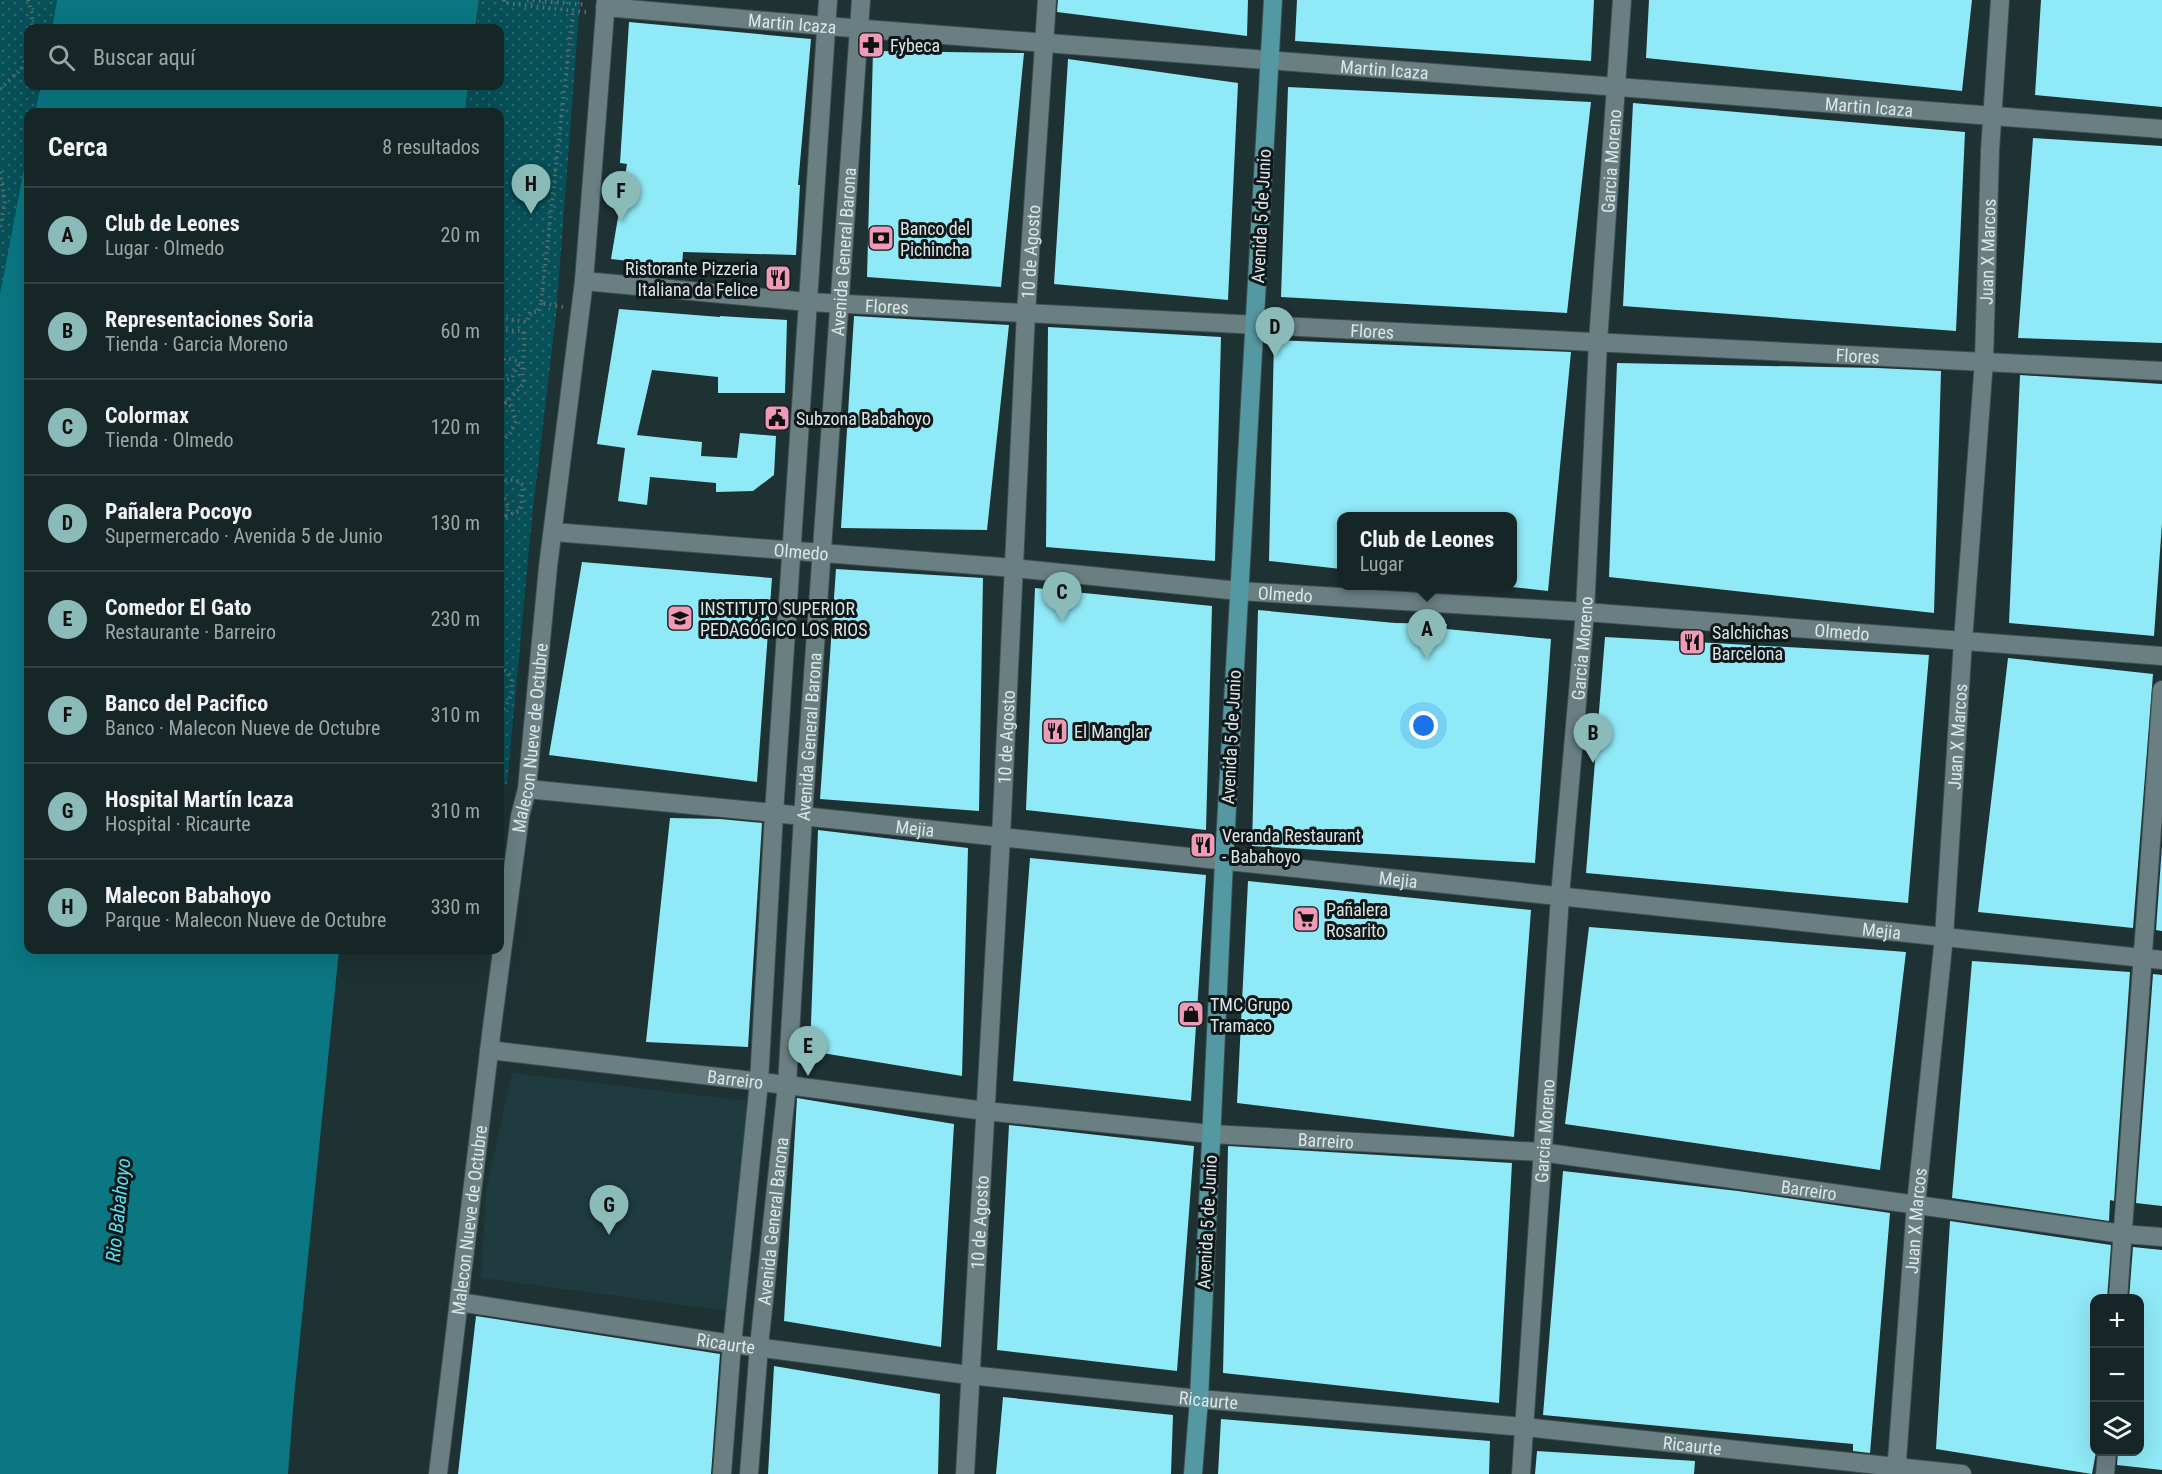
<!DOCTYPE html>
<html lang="es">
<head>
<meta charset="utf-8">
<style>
	:root { --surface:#162526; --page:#1f2d2e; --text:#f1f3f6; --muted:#9ea5a7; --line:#354243; --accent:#8bbbb9 }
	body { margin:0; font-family:"Roboto Condensed",sans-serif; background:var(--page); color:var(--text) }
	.controls { position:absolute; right:18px; bottom:18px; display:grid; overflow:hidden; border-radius:12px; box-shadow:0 6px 24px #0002 }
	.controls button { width:54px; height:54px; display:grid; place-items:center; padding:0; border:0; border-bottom:2px solid var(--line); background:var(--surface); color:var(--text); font:30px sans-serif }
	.you { position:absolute; left:1424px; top:726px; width:21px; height:21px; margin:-15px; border:4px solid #fff; border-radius:50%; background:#1a73e8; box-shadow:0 0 0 9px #1a73e833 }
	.badge { display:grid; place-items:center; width:39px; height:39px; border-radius:50%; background:var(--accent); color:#111; font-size:20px; font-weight:700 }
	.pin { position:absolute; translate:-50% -50px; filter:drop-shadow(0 2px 3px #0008) }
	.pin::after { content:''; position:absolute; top:32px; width:21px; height:18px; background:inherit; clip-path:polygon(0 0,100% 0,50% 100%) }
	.popup { position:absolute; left:1337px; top:512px; width:180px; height:78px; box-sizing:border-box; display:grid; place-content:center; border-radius:12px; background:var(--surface); filter:drop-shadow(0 2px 4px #0005); font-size:20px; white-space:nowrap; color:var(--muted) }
	.popup b { font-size:22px; color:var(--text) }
	.popup::after { content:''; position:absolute; left:50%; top:100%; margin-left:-12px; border:12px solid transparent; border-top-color:var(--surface) }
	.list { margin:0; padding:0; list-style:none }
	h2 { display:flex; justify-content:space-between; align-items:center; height:78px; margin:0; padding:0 24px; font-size:26px }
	h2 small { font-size:20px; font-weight:400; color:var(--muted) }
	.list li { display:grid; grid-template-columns:39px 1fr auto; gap:18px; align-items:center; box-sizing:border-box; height:96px; padding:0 24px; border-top:2px solid var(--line) }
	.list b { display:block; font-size:22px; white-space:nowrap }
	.list p { margin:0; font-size:20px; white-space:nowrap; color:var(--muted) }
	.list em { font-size:20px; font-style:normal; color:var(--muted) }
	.icon { flex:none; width:33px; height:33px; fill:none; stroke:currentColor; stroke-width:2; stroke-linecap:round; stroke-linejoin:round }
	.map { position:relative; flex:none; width:2162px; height:1474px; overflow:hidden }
	.search { position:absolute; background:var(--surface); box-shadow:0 6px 24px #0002; left:24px; top:24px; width:480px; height:66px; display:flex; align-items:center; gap:15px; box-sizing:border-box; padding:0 21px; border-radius:12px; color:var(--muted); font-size:22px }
	.panel { position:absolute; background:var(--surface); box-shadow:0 6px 24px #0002; left:24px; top:108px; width:480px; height:846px; border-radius:12px }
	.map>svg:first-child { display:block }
</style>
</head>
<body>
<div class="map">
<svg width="2162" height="1474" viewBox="0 0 2162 1474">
	<defs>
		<pattern id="green-dots" width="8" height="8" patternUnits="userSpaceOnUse" patternTransform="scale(1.5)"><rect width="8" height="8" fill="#075058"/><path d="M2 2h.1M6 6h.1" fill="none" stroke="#2b6970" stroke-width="1.8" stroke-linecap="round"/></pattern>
	</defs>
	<rect width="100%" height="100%" fill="#1e3133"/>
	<path fill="#1f3b3f" d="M512,1073L747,1101L729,1311L481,1278L486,1191Z"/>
	<path fill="url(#green-dots)" d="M0,0H57L52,28H28V86H41L36,112H28V155L0,308Z
		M479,0H580L556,316L532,517L507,785L500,783V112H465L468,86H500V28H476Z"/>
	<path fill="#0a7782" d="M57,0H479L475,28H52Z
		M41,86H468L465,112H35Z
		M28,148V950H339L294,1397L288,1474H0V295Z"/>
	<path fill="#90e9f6" d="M1058,0H1248L1247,36L1057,12Z
		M1297,0H1594L1591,61L1295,41Z
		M1649,0H1972L1962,91L1646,58Z
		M2041,0H2162V107L2035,95Z
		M629,22L811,39L798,185H800L796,255L683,252L682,267L611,259L627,164L620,163Z
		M873,51L1024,53L1001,287L867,277Z
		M1068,59L1238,83L1228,300L1054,284Z
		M1288,87L1591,102L1567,313L1281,297Z
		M1633,103L1965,132L1956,331L1623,306Z
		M2033,138L2162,146V343L2018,338Z
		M619,309L720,317V316L787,320L785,393H718V377L652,370L637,435L702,442L701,456L737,458L740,433L776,436L774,475L753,491L716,492V483L650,477L647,505L618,501L625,448L597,444Z
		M854,316L1009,325L987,530L841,528Z
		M1048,327L1221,337L1215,561L1046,547Z
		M1274,340L1571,352L1548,591L1512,587V516H1341V569L1269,561Z
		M1617,363L1877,368L1941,371L1934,613L1609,577Z
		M2020,375L2162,384V523L2154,636L2009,623Z
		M582,562L772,578L757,782L549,755Z
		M836,569L983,578L979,811L820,799Z
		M1035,588L1212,606L1206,830L1026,810Z
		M1258,610L1395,623L1447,624L1446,629L1551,639L1535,863L1252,846Z
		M1605,637L1929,655L1908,903L1586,873Z
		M2008,658L2153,674L2133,928L1978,912Z
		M670,818L720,819L762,823L748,1047L646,1042Z
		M818,830L968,848L962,1076L810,1051Z
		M2162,846V931L2156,930Z
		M1030,858L1206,875L1191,1101L1013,1081Z
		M1248,881L1531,910L1514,1137L1237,1103Z
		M1589,927L1906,952L1880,1170L1565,1124Z
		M1972,961L2130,972L2114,1201L2110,1200L2109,1221L1952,1198Z
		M2153,974L2162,975V1206L2136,1203Z
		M797,1098L954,1124L941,1347L784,1321Z
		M1009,1125L1194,1146L1177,1371L997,1350Z
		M1228,1146L1512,1163L1499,1403L1223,1373Z
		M1563,1171L1738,1191L1890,1213L1870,1453L1853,1451V1444L1543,1415Z
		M1950,1221L2111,1245L2107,1299H2094L2096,1452L2092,1474L1936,1449Z
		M2133,1247L2162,1250V1470L2117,1465L2118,1452H2139V1299H2129Z
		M476,1316L720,1354L711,1474H458Z
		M774,1366L940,1394L938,1474H768Z
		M1003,1397L1173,1415L1171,1474H996Z
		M1221,1419L1490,1441L1489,1474H1218Z
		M1537,1451L1695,1461L1694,1474H1535Z"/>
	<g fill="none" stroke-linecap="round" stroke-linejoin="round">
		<g stroke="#3e4e50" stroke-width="20">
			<g id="minor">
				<path id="s1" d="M605,7L826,26L2162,129"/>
				<path id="s2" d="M584,281L808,302L2162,371"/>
				<path id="s3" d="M553,532L1014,568L1239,591L1585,612L2162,656"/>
				<path id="s4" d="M527,789L774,813L2162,960"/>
				<path id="s5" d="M489,1050L787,1085L985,1111L1211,1134L1541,1152L2123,1234L2162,1237"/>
				<path d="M2118,1298L2162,690"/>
				<path id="s6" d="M459,1302L732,1344L969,1375L1199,1399L1524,1427L1962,1474"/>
				<path id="s7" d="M438,1474L492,1027L520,816L527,789L548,567L584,281L606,0"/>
				<path d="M722,1474L732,1344L759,1082L774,813L828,0"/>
				<path id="s8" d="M749,1474L759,1346L787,1085L803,816L861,0"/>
				<path id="s9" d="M965,1474L1001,837L1026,313L1047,0"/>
				<path id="s10" d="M1521,1474L1560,896L1585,612L1598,342L1622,0"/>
				<path id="s11" d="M1896,1474L1916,1204L1944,937L1963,641L1984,361L1990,151L2000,0"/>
				<path d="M2105,1474L2107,1452"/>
			</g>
		</g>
		<g stroke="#3e4e50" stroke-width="20">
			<path id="major" d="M1193,1474L1199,1399L1224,861L1273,0"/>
		</g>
		<path stroke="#5e6e70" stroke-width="4" stroke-dasharray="1.5 4.5" stroke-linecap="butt" d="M28,0L32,13V28
			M504,0V3L586,12
			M527,0L587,5
			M0,89L21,69L28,53
			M0,172L5,201L0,229
			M563,307L541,303L573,11
			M500,318L527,322L530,312H539L541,303
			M500,330L523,331C527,349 519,365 524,383L500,409
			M500,364L505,358L517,361L518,365L512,378L500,382
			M500,398L512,407L516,421L510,433L500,445
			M500,469L501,475L506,480H516L523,485L521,510L507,516L500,512
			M500,494C510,504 511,512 500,522
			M500,574C504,581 503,593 500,600
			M500,666L511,676C513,692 511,701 500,712"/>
		<use href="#minor" stroke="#6a7f82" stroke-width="18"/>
		<use href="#major" stroke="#5498a1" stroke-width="18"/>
	</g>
	<defs>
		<g id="pharmacy-square" transform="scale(1.35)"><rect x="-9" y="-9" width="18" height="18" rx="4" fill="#ef9ab8" stroke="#0f1718"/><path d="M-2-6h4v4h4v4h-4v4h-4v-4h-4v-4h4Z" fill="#111"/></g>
		<g id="bank-square" transform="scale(1.35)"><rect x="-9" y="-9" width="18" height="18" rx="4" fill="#ef9ab8" stroke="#0f1718"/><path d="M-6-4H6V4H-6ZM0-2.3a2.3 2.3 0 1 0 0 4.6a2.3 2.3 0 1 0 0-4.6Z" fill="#111"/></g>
		<g id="restaurant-square" transform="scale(1.35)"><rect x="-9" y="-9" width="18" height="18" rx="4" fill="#ef9ab8" stroke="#0f1718"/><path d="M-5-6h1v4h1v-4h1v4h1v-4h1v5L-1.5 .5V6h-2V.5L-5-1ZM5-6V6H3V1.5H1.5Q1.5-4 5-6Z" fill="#111"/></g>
		<g id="civic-square" transform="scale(1.35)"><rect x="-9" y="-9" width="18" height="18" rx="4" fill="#ef9ab8" stroke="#0f1718"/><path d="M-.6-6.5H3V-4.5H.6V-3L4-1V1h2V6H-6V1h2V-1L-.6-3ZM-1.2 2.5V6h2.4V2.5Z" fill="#111"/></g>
		<g id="university-square" transform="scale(1.35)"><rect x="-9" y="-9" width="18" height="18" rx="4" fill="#ef9ab8" stroke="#0f1718"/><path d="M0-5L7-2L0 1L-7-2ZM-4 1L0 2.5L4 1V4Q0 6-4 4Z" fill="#111"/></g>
		<g id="supermarket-square" transform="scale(1.35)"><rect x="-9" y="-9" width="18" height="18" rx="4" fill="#ef9ab8" stroke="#0f1718"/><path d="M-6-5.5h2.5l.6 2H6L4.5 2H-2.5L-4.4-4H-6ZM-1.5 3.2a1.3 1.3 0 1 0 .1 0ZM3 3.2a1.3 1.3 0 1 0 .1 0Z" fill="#111"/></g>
		<g id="shop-square" transform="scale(1.35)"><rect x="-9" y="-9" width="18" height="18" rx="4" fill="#ef9ab8" stroke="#0f1718"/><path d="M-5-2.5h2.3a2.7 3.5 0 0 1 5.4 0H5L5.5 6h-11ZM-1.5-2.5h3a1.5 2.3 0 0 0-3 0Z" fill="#111"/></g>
	</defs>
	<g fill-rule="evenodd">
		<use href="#pharmacy-square" x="871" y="45"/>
		<use href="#bank-square" x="881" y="238"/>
		<use href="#restaurant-square" x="778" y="278"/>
		<use href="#civic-square" x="777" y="418"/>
		<use href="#university-square" x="680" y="618"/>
		<use href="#restaurant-square" x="1692" y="642"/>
		<use href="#restaurant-square" x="1055" y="731"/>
		<use href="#restaurant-square" x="1203" y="845"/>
		<use href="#supermarket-square" x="1306" y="919"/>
		<use href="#shop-square" x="1191" y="1014"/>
	</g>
	<g text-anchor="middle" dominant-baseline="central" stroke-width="6" stroke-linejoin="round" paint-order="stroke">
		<g font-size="18" fill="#dbe6e7" stroke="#0f1718">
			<text stroke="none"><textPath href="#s1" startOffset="188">Martin Icaza</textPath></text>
			<text stroke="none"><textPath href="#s1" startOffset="782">Martin Icaza</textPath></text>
			<text stroke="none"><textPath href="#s1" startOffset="1268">Martin Icaza</textPath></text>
			<text stroke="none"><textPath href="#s10" startOffset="1316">Garcia Moreno</textPath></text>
			<text transform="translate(1261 216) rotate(-87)">Avenida 5 de Junio</text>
			<text stroke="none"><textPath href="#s9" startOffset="1224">10 de Agosto</textPath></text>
			<text stroke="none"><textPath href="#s8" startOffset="1226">Avenida General Barona</textPath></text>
			<text stroke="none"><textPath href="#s11" startOffset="1226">Juan X Marcos</textPath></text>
			<text stroke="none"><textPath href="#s2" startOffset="304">Flores</textPath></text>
			<text stroke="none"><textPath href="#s2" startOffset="790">Flores</textPath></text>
			<text stroke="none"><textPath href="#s2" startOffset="1276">Flores</textPath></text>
			<text stroke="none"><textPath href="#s3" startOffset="249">Olmedo</textPath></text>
			<text stroke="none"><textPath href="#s3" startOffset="735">Olmedo</textPath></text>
			<text stroke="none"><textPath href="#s3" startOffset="1293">Olmedo</textPath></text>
			<text stroke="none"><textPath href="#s10" startOffset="828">Garcia Moreno</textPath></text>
			<text stroke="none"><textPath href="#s8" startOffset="740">Avenida General Barona</textPath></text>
			<text stroke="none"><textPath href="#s9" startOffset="738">10 de Agosto</textPath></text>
			<text transform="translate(1231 737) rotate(-87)">Avenida 5 de Junio</text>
			<text stroke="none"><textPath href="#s7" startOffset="742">Malecon Nueve de Octubre</textPath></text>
			<text stroke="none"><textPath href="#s11" startOffset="740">Juan X Marcos</textPath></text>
			<text stroke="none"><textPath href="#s4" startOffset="390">Mejia</textPath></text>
			<text stroke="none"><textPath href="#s4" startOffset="876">Mejia</textPath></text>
			<text stroke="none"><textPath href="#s4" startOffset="1362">Mejia</textPath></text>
			<text stroke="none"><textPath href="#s5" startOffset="248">Barreiro</textPath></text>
			<text stroke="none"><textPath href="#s10" startOffset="344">Garcia Moreno</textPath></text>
			<text stroke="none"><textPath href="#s5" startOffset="842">Barreiro</textPath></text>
			<text stroke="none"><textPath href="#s5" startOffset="1328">Barreiro</textPath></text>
			<text stroke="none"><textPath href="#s7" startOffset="256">Malecon Nueve de Octubre</textPath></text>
			<text stroke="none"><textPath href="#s8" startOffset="254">Avenida General Barona</textPath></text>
			<text stroke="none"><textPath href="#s9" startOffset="252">10 de Agosto</textPath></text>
			<text transform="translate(1207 1222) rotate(-87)">Avenida 5 de Junio</text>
			<text stroke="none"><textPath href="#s11" startOffset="254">Juan X Marcos</textPath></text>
			<text stroke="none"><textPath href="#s6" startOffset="270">Ricaurte</textPath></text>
			<text stroke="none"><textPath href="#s6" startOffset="756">Ricaurte</textPath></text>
			<text stroke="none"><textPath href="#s6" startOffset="1242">Ricaurte</textPath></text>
		</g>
		<g font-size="18" fill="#dbe6e7" stroke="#0f1718" text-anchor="start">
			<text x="890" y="45">Fybeca</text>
			<text x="900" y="228">Banco del<tspan x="900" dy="21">Pichincha</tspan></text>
			<text x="758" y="268" text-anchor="end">Ristorante Pizzeria<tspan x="758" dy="21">Italiana da Felice</tspan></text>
			<text x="796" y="418">Subzona Babahoyo</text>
			<text x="700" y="608">INSTITUTO SUPERIOR<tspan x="700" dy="21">PEDAGÓGICO LOS RIOS</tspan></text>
			<text x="1712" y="632">Salchichas<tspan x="1712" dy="21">Barcelona</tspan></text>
			<text x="1074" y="731">El Manglar</text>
			<text x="1222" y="835">Veranda Restaurant<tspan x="1222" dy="21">- Babahoyo</tspan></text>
			<text x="1326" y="909">Pañalera<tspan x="1326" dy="21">Rosarito</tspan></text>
			<text x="1210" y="1004">TMC Grupo<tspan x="1210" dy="21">Tramaco</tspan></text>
		</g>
		<g font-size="20" font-style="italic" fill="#5be0f2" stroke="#0f1718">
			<text transform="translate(118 1210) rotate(-84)">Rio Babahoyo</text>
		</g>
	</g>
</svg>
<div class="controls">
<button>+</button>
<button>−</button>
<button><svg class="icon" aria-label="layers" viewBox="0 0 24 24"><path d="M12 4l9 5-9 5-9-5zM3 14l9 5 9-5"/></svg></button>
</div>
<div class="you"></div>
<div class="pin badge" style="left:1427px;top:659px">A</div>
<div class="popup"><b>Club de Leones</b>Lugar</div>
<div class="pin badge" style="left:1593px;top:763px">B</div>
<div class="pin badge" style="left:1062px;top:622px">C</div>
<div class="pin badge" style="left:1275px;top:357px">D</div>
<div class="pin badge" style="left:808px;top:1076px">E</div>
<div class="pin badge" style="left:621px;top:221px">F</div>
<div class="pin badge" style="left:609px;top:1235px">G</div>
<div class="pin badge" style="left:531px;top:214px">H</div>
<div class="search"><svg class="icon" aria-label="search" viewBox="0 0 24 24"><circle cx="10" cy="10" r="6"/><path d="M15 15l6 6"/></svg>Buscar aquí</div>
<section class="panel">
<h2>Cerca<small>8 resultados</small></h2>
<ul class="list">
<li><span class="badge">A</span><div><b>Club de Leones</b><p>Lugar · Olmedo</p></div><em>20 m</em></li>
<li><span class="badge">B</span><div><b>Representaciones Soria</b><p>Tienda · Garcia Moreno</p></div><em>60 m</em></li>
<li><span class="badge">C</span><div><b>Colormax</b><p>Tienda · Olmedo</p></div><em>120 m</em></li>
<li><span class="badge">D</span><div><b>Pañalera Pocoyo</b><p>Supermercado · Avenida 5 de Junio</p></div><em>130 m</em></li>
<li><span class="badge">E</span><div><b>Comedor El Gato</b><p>Restaurante · Barreiro</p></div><em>230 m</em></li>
<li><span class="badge">F</span><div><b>Banco del Pacifico</b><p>Banco · Malecon Nueve de Octubre</p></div><em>310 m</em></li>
<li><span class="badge">G</span><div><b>Hospital Martín Icaza</b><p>Hospital · Ricaurte</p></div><em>310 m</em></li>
<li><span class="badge">H</span><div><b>Malecon Babahoyo</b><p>Parque · Malecon Nueve de Octubre</p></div><em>330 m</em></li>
</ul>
</section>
</div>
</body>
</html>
